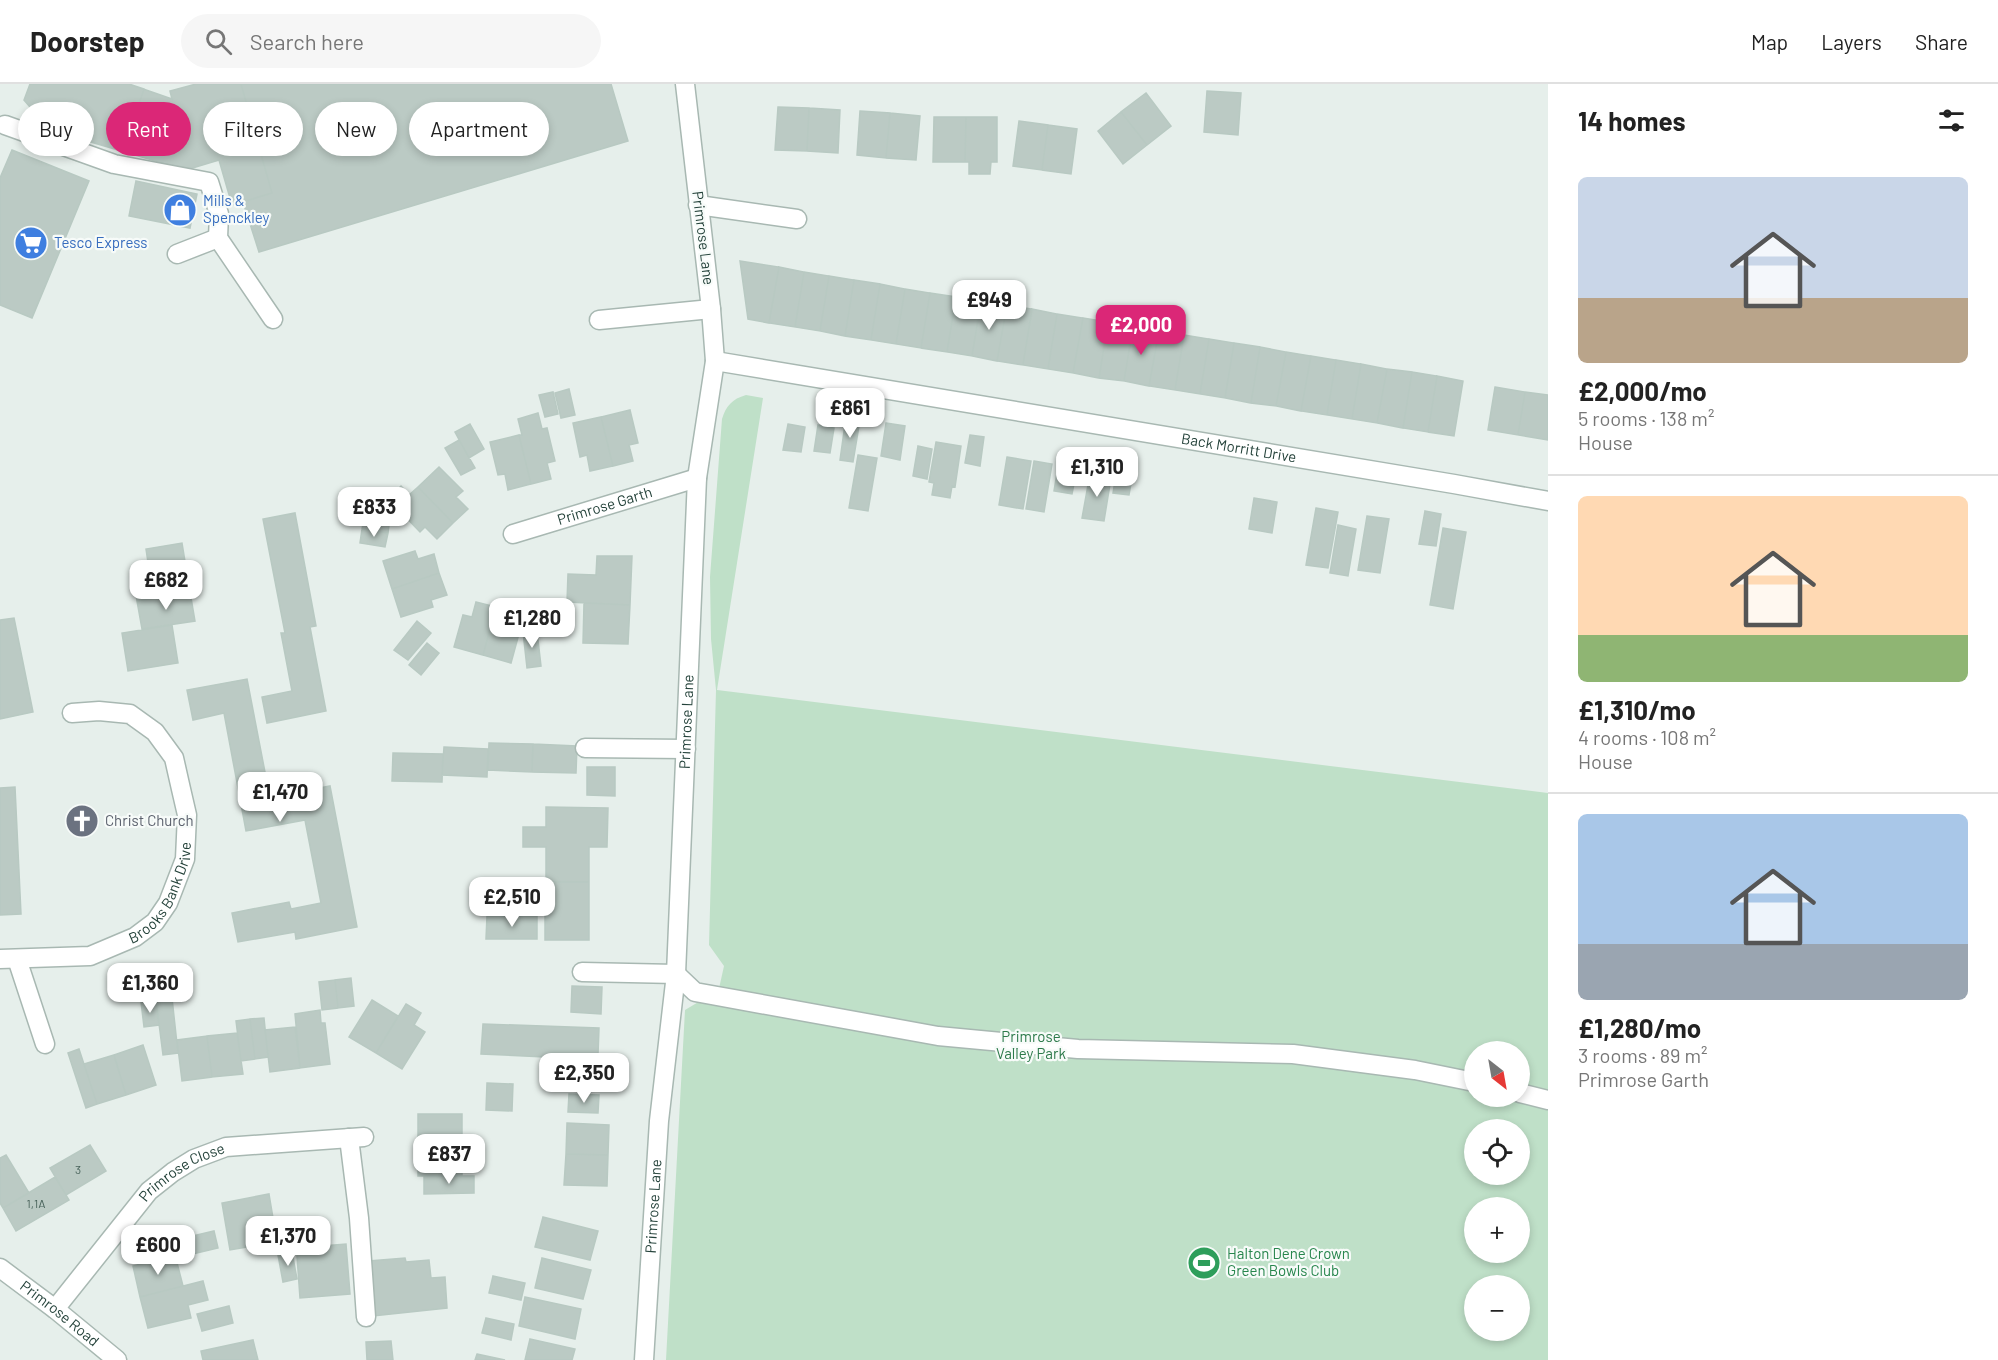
<!DOCTYPE html>
<meta charset="utf-8">
<style>
body{margin:0;font-family:Barlow,sans-serif;background:#f6f6f6;color:#222;height:100vh;display:flex;flex-direction:column;font-size:22px;white-space:nowrap}
*{box-sizing:border-box;margin:0}
p{font-size:20px;color:#767676}
.icon{flex:none;width:33px;height:33px;fill:none;stroke:currentColor;stroke-width:2;stroke-linecap:round;stroke-linejoin:round}
.map{position:relative;flex:1;overflow:hidden}
.drawer{display:flex;flex-direction:column;background:#fff;width:450px}
.drawer>*{flex:none}
.top-card{position:absolute;left:18px;top:18px;width:570px;height:54px;display:flex;gap:12px}
.needle{width:39px;rotate:149deg}
.controls{position:absolute;left:1464px;top:957px;display:grid;gap:12px}
.controls a{display:grid;place-items:center;width:66px;height:66px;border-radius:50%;background:#fff;box-shadow:0 3px 9px #0003;font-size:30px}
.price{position:absolute;translate:-50% -51px;padding:0 14px;border-radius:12px;background:#fff;color:#222;font-size:20px;line-height:39px;filter:drop-shadow(0 2px 3px #0008)}
.price::after{content:'';position:absolute;left:50%;top:36px;width:18px;height:14px;margin-left:-9px;background:inherit;clip-path:polygon(0 0,100% 0,50% 100%)}
.price.selected{background:#db2777;color:#fff}
ul{padding:0;list-style:none}
li{display:grid;align-content:center;gap:12px;height:318px;padding:0 30px}
li+li{border-top:2px solid #e0e0e0}
li span{display:grid;place-items:center;height:186px;border-radius:9px;color:#555}
li>.icon{margin-inline-start:auto}
span .icon{width:108px;height:108px;fill:#fffc;stroke-width:1}
li b{font-size:26px}
h2{display:flex;justify-content:space-between;align-items:center;height:72px;padding:0 30px;font-size:26px}
.pill{padding:0 21px;border-radius:27px;background:#fff;box-shadow:0 3px 9px #0003;font-size:21px;line-height:54px}
.pill.selected{background:#db2777;color:#fff}
header{display:flex;align-items:center;gap:36px;box-sizing:border-box;height:84px;padding:0 30px;background:#fff;border-bottom:2px solid #e0e0e0}
header strong{font-size:28px}
nav{display:flex;gap:33px;margin-inline-start:auto;font-size:21px}
.search{width:420px;height:54px;background:#f6f6f6;display:flex;align-items:center;gap:15px;box-sizing:border-box;padding:0 21px;border-radius:33px;color:#767676;font-size:22px}
main{display:flex;flex:1;min-height:0}
.map>svg:first-child{display:block}
.green{fill:#bfe0c8;fill-rule:evenodd}
.building{fill:#bbcac4;stroke:#b8c9c2;stroke-width:1.5}
.lines{fill:none;stroke-linecap:round;stroke-linejoin:round}
.minor-casing{stroke:#a8b8b2;stroke-width:21}
.minor{stroke:#fff;stroke-width:18}
.labels{text-anchor:middle;stroke-width:4.5;stroke-linejoin:round;paint-order:stroke}
.number-label{font-size:12px;fill:#4a645c}
.shop-label{font-size:15px;fill:#366cbe;stroke:#f7fbf9;text-anchor:start}
.street-label{font-size:15px;fill:#24423a;stroke:#f7fbf9}
.worship-label{font-size:15px;fill:#5b616d;stroke:#f7fbf9;text-anchor:start}
.park-label{font-size:15px;fill:#2d7a4b;stroke:#f7fbf9}
.leisure-label{font-size:15px;fill:#27864d;stroke:#f7fbf9;text-anchor:start}
</style>
<header>
<strong>Doorstep</strong>
<div class="search"><svg class="icon" aria-label="search" viewBox="0 0 24 24"><circle cx="10" cy="10" r="6"/><path d="M15 15l6 6"/></svg>Search here</div>
<nav><a>Map</a><a>Layers</a><a>Share</a></nav>
</header>
<main>
<div class="map">
<svg width="1548" height="1276" viewBox="0 0 1548 1276">
<rect width="100%" height="100%" fill="#e6efeb"/>
<!-- green -->
<path class="green" d="M746,311l17,3 -46,292 831,103v567h-882l19,-350 15,-9 16,1 8,-36 -15,-21 7,-255 -5,-51 -1,-62 12,-158c4,-13 10,-20 24,-24zM1474,968h46v44h-46zM1474,1046h46v44h-46zM1474,1124h46v44h-46zM1474,1202h46v44h-46z"/>
<!-- building -->
<path class="building" d="M30,0h99l43,15 -2,-8 26,-7h45l31,109 -40,12 -13,-45 -33,10 -136,-40 -26,-30z
M30,0h99l15,5 -21,62 -73,-21 -26,-30z
M241,0h370l17,57 -369,111 -16,-50 29,-9z
M1207,7l34,2 -3,42 -34,-3z
M1146,9l25,33 -24,19 -26,-33z
M778,23l31,1 -2,43 -32,-1z
M809,24l31,2 -2,43 -31,-2z
M860,27l30,2 -4,45 -29,-3z
M1121,28l26,33 -24,19 -25,-33z
M890,29l30,3 -4,44 -30,-2z
M934,33h32l-1,45h-32z
M966,33h31v45h-6l-1,12h-21v-12h-4z
M1019,37l29,4 -6,45 -29,-4z
M1048,41l29,4 -6,45 -29,-4z
M12,66l77,31 -57,137 -32,-13v-127z
M136,97l61,13 -7,34 -61,-12z
M740,177l39,6 -10,56 -21,-4z
M779,183l25,5 -9,55 -26,-4z
M804,188l25,4 -9,55 -25,-4z
M829,192l25,4 -9,56 -25,-5z
M854,196l26,4 -9,56 -26,-4z
M880,200l25,5 -9,55 -25,-4z
M905,205l25,4 -9,55 -25,-4z
M930,209l26,4 -9,55 -26,-4z
M956,213l25,4 -9,55 -25,-4z
M981,217l26,4 -10,56 -25,-5z
M1007,221l25,4 -9,56 -26,-4z
M1032,225l25,5 -9,55 -25,-4z
M1057,230l26,4 -10,55 -25,-4z
M1083,234l25,4 -9,56 -26,-5z
M1108,238l25,4 -9,55 -25,-3z
M1133,242l26,5 -10,55 -25,-5z
M1159,247l25,4 -9,55 -26,-4z
M1184,251l25,4 -9,55 -25,-4z
M1209,255l25,4 -9,55 -25,-4z
M1234,259l26,4 -9,56 -26,-5z
M1260,263l26,5 -10,54 -25,-3z
M1286,268l25,4 -10,55 -25,-5z
M1311,272l25,4 -9,55 -26,-4z
M1336,276l25,4 -9,55 -25,-4z
M1361,280l26,5 -10,54 -25,-4z
M1387,285l25,3 -9,56 -26,-5z
M1412,288l25,4 -9,56 -25,-4z
M1437,292l26,5 -9,55 -26,-4z
M1495,303l30,5 -7,43 -30,-5z
M569,305l6,26 -14,3 -6,-25z
M553,308l5,22 -13,3 -6,-22z
M1525,308l23,3v45l-30,-5z
M630,326l8,33 -9,2 4,16 -20,5 -12,-49z
M538,329l4,16 5,-1 8,33 -8,2 4,16 -20,5 -12,-49h3l-4,-16z
M601,333l12,49 -23,5 -3,-16 -7,2 -7,-34z
M846,333l14,3 -7,42 -13,-2z
M886,339l19,3 -5,34 -19,-4z
M470,340l14,25 -15,9 -14,-26z
M788,340l17,3 -4,25 -18,-2z
M818,341l16,3 -4,25 -16,-2z
M519,351l12,49 -23,6 -3,-16 -7,1 -8,-33z
M970,351l14,2 -4,29 -15,-3z
M459,356l16,28 -14,7 -16,-27z
M936,358l25,4 -6,41 -3,-1 -2,12 -18,-3 2,-12 -5,-1z
M918,362l14,3 -5,30 -14,-3z
M858,371l19,3 -9,53 -19,-3z
M1007,373l24,4 -8,48 -24,-4z
M1034,377l18,3 -8,48 -18,-3z
M1059,377l19,3 -6,30 -18,-3z
M1118,379l16,3 -5,29 -16,-2z
M439,383l24,24 -7,6 12,12 -15,14 -35,-36z
M1090,390l21,4 -7,43 -22,-3z
M401,402l8,9 9,-8 35,36 -16,16 -12,-12 -5,5 -23,-24 1,-2 -8,-9z
M1254,414l23,4 -5,31 -23,-4z
M1316,424l22,4 -10,56 -22,-3z
M1425,427l16,3 -5,32 -17,-2z
M295,429l21,113 -6,1 16,84 -59,12 -5,-26 30,-6 -11,-58h4l-22,-114z
M365,430l25,4 -2,15 -26,-4z
M1367,432l22,3 -9,54 -22,-3z
M1338,441l18,4 -8,47 -18,-3z
M1443,444l23,4 -13,77 -23,-4z
M362,445l26,4 -3,14 -25,-4z
M182,459l8,49 -53,9 -5,-29 17,-3 -3,-20z
M415,467l3,8 16,-5 5,19 -47,16 -9,-28z
M597,472h35l-2,49 -63,-3 1,-28 28,1z
M439,489l8,22 -16,5 2,7 -32,10 -9,-28z
M190,508l5,29 -53,8 -5,-28z
M476,518l20,5 -13,48 -29,-8 9,-32 9,2z
M584,519l46,2 -2,39 -45,-1z
M496,523l22,6 -4,16 6,1 -9,33 -28,-8z
M14,534l19,94 -33,7v-99z
M417,537l14,12 -23,27 -14,-10z
M172,541l6,38 -50,8 -6,-38z
M537,547l4,35 -14,2 -4,-36z
M427,559l12,10 -18,22 -12,-10z
M247,595l23,119 60,-12 27,141 -61,12 -1,-7 -57,10 -6,-29 57,-11 2,7 30,-6 -16,-83 -59,11 -22,-118 -31,7 -6,-30z
M489,659l44,1 -1,28 -44,-2z
M533,660l44,2 -1,27 -44,-1z
M444,663l44,2 -1,28 -45,-2z
M393,669l50,1 -1,28 -50,-1z
M587,683h28v29l-28,-1z
M15,703l6,127 -21,1v-127z
M546,723l62,1 -1,39h-18v35h-43v-35h-23v-20h23z
M527,797l62,1v58h-44v-28h-19z
M487,832h50v23h-51z
M351,894l3,28 -16,2 -3,-28z
M335,896l3,28 -16,2 -3,-28z
M572,902l30,1 -1,27 -30,-2z
M172,914l6,55 -15,2 -7,-55z
M156,916l3,25 -15,2 -3,-25z
M372,916l26,16 -22,37 -27,-16z
M406,920l15,9 -7,12 11,7 -23,37 -26,-16z
M320,926l1,13h4l5,41 -30,4 -5,-54z
M264,934l4,39 -13,2 -5,-40z
M250,935l5,40 -14,2 -5,-40z
M483,940l116,4 -2,52 -32,-1 1,-21 -85,-4z
M295,943l5,41 -30,4 -5,-42z
M237,949l6,41 -31,3 -5,-41z
M207,952l5,41 -30,4 -5,-41z
M143,961l13,40 -30,10 -12,-40z
M79,965l18,55 -11,4 -18,-55z
M114,971l12,40 -29,9 -13,-40z
M487,999l26,1 -1,27 -26,-1z
M569,1010l30,1 -1,18 -30,-1z
M418,1030h44v31h-44z
M567,1039l42,2 -1,30 -42,-1z
M90,1061l16,26 -40,24 -16,-27z
M418,1061h44v31h-44z
M566,1070l42,1 -1,31 -43,-1z
M6,1071l23,38 -26,15 -3,-5v-45z
M424,1092h50v17l-50,1z
M55,1093l14,23 -53,31 -13,-23z
M269,1110l8,48 -47,8 -8,-47z
M543,1133l55,14 -8,29 -55,-13z
M214,1147l4,17 -30,7 -4,-17z
M346,1160l4,50 -50,4 -3,-42 14,-1 -1,-8z
M292,1168l5,27 -14,3 -5,-27z
M175,1171l8,31 -43,11 -7,-31z
M405,1174l1,4 23,-2 2,18 14,-1 2,31 -74,8 -4,-55z
M542,1174l49,12 -8,29 -48,-11z
M493,1192l32,7 -4,17 -32,-7z
M203,1197l5,19 -20,5 3,13 -43,10 -8,-31z
M525,1213l56,12 -6,30 -56,-13z
M229,1222l4,17 -31,8 -5,-17z
M486,1234l28,6 -3,16 -29,-7z
M530,1255l45,10 -3,11h-47z
M253,1256l5,20h-55l-2,-9z
M391,1257l2,19h-26l-1,-18z
M477,1270l28,6h-30z"/>
<g class="lines">
<defs>
<g id="minor">
<path d="M5,41l109,39 95,18 10,32 -1,24 55,81"/>
<path d="M698,121l99,14"/>
<path d="M177,170l41,-16"/>
<path d="M599,236l112,-11"/>
<path id="s1" d="M715,277l739,123 94,17"/>
<path id="s2" d="M513,450l184,-56"/>
<path d="M585,664l101,1"/>
<path id="s3" d="M0,875l90,-3 45,-19 20,-15 13,-19 17,-44 2,-44 -6,-26 -7,-31 -19,-26 -25,-18 -31,-3 -27,2"/>
<path d="M17,875l28,85"/>
<path d="M582,888l94,2 19,18 243,44 140,13 215,5 122,16 59,12"/>
<path d="M1520,1009l28,7"/>
<path d="M349,1054l10,80 7,99"/>
<path id="s4" d="M0,1184l55,41 62,51"/>
<path id="s5" d="M55,1225l94,-118 24,-19 21,-13 32,-12 138,-10"/>
<path id="s6" d="M644,1276l15,-239 17,-147 21,-496 18,-117 -4,-52 -26,-225"/>
</g>
</defs>
<!-- minor casing -->
<use href="#minor" class="minor-casing"/>
<!-- minor -->
<use href="#minor" class="minor"/>
</g>
<!-- icons -->
<defs>
<symbol id="shop-disc" viewBox="-11 -11 22 22"><circle r="9.5" fill="#3f7fe0" stroke="#f7fbf9"/><path d="M-5-2.5h2.3a2.7 3.5 0 0 1 5.4 0H5L5.5 6h-11ZM-1.5-2.5h3a1.5 2.3 0 0 0-3 0Z" fill="#fff"/></symbol>
<symbol id="supermarket-disc" viewBox="-11 -11 22 22"><circle r="9.5" fill="#3f7fe0" stroke="#f7fbf9"/><path d="M-6-5.5h2.5l.6 2H6L4.5 2H-2.5L-4.4-4H-6ZM-1.5 3.2a1.3 1.3 0 1 0 .1 0ZM3 3.2a1.3 1.3 0 1 0 .1 0Z" fill="#fff"/></symbol>
<symbol id="church-disc" viewBox="-11 -11 22 22"><circle r="9.5" fill="#6b7280" stroke="#f7fbf9"/><path d="M-1.2-6h2.4v3.5h3.3v2.4h-3.3V6h-2.4V-.1h-3.3v-2.4h3.3Z" fill="#fff"/></symbol>
<symbol id="stadium-disc" viewBox="-11 -11 22 22"><circle r="9.5" fill="#2e9e5b" stroke="#f7fbf9"/><path d="M0-5a6.5 5 0 1 0 0 10a6.5 5 0 1 0 0-10ZM-3.5-1.8h7v3.6h-7Z" fill="#fff"/></symbol>
</defs>
<g fill-rule="evenodd">
<use href="#shop-disc" x="161" y="107" width="38" height="38"/>
<use href="#supermarket-disc" x="12" y="140" width="38" height="38"/>
<use href="#church-disc" x="63" y="718" width="38" height="38"/>
<use href="#stadium-disc" x="1185" y="1160" width="38" height="38"/>
</g>
<g class="labels">
<!-- number labels -->
<g class="number-label">
<text x="78" y="1090">3</text>
<text x="36" y="1124">1,1A</text>
</g>
<!-- shop labels -->
<g class="shop-label">
<text x="203" y="122">Mills &amp;<tspan x="203" dy="17">Spenckley</tspan></text>
<text x="54" y="164">Tesco Express</text>
</g>
<!-- street labels -->
<g class="street-label">
<text transform="translate(703 154) rotate(83)" y="5">Primrose Lane</text>
<text dy="5" stroke="none"><textPath href="#s1" startOffset="531">Back Morritt Drive</textPath></text>
<text dy="5" stroke="none"><textPath href="#s2" startOffset="96">Primrose Garth</textPath></text>
<text dy="5" stroke="none"><textPath href="#s6" startOffset="640">Primrose Lane</textPath></text>
<text dy="5" stroke="none"><textPath href="#s3" startOffset="192">Brooks Bank Drive</textPath></text>
<text dy="5" stroke="none"><textPath href="#s5" startOffset="189">Primrose Close</textPath></text>
<text dy="5" stroke="none"><textPath href="#s6" startOffset="154">Primrose Lane</textPath></text>
<text dy="5" stroke="none"><textPath href="#s4" startOffset="75">Primrose Road</textPath></text>
</g>
<!-- worship labels -->
<g class="worship-label">
<text x="105" y="742">Christ Church</text>
</g>
<!-- park labels -->
<g class="park-label">
<text x="1031" y="958">Primrose<tspan x="1031" dy="17">Valley Park</tspan></text>
</g>
<!-- leisure labels -->
<g class="leisure-label">
<text x="1227" y="1175">Halton Dene Crown<tspan x="1227" dy="17">Green Bowls Club</tspan></text>
</g>
</g>
</svg>
<div class="controls">
<a><svg class="needle" viewBox="-14 -14 28 28"><path d="M0-13l5 13h-10z" fill="#e53935"/><path d="M0 13l5-13h-10z" fill="#767676"/></svg></a>
<a><svg class="icon" aria-label="locate" viewBox="0 0 24 24"><circle cx="12" cy="12" r="6"/><path d="M12 2v4M12 18v4M2 12h4M18 12h4"/></svg></a>
<a>+</a>
<a>−</a>
</div>
<b class="price" style="left:989px;top:247px">£949</b>
<b class="price selected" style="left:1141px;top:272px">£2,000</b>
<b class="price" style="left:850px;top:355px">£861</b>
<b class="price" style="left:1097px;top:414px">£1,310</b>
<b class="price" style="left:374px;top:454px">£833</b>
<b class="price" style="left:166px;top:527px">£682</b>
<b class="price" style="left:532px;top:565px">£1,280</b>
<b class="price" style="left:280px;top:739px">£1,470</b>
<b class="price" style="left:512px;top:844px">£2,510</b>
<b class="price" style="left:150px;top:930px">£1,360</b>
<b class="price" style="left:584px;top:1020px">£2,350</b>
<b class="price" style="left:449px;top:1101px">£837</b>
<b class="price" style="left:288px;top:1183px">£1,370</b>
<b class="price" style="left:158px;top:1192px">£600</b>
<div class="top-card">
<a class="pill">Buy</a>
<a class="pill selected">Rent</a>
<a class="pill">Filters</a>
<a class="pill">New</a>
<a class="pill">Apartment</a>
</div>
</div>
<section class="drawer">
<h2>14 homes<svg class="icon" aria-label="filters" viewBox="0 0 24 24"><path d="M4 7h16M4 17h16"/><circle cx="9" cy="7" r="2"/><circle cx="15" cy="17" r="2"/></svg></h2>
<ul>
<li><span style="background:linear-gradient(#c9d6e8 65%,#b9a48a 0)"><svg class="icon" aria-label="home" viewBox="0 0 24 24"><path d="M3 11l9-7 9 7M6 9v11h12V9"/></svg></span><div><b>£2,000/mo</b><p>5 rooms · 138 m²</p><p>House</p></div></li>
<li><span style="background:linear-gradient(#ffd9b3 75%,#8fb573 0)"><svg class="icon" aria-label="home" viewBox="0 0 24 24"><path d="M3 11l9-7 9 7M6 9v11h12V9"/></svg></span><div><b>£1,310/mo</b><p>4 rooms · 108 m²</p><p>House</p></div></li>
<li><span style="background:linear-gradient(#a9c7e8 70%,#9aa5b1 0)"><svg class="icon" aria-label="home" viewBox="0 0 24 24"><path d="M3 11l9-7 9 7M6 9v11h12V9"/></svg></span><div><b>£1,280/mo</b><p>3 rooms · 89 m²</p><p>Primrose Garth</p></div></li>
</ul>
</section>
</main>
